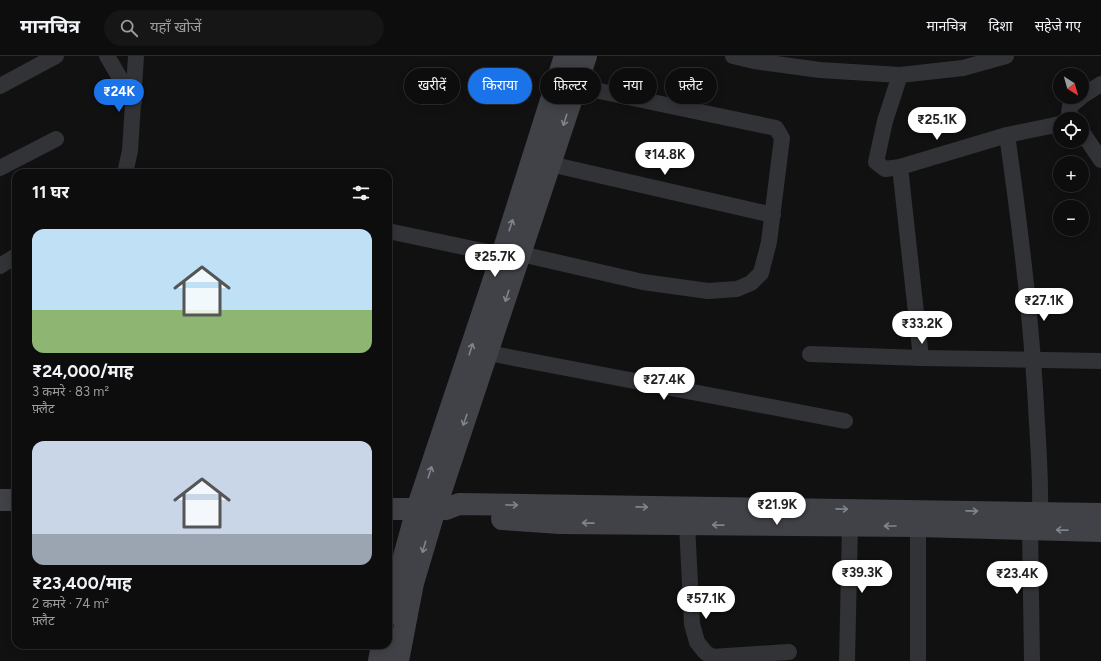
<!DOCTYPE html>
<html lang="hi">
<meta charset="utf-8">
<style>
body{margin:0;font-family:Figtree,"Noto Sans Devanagari",sans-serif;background:#161617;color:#f1f3f6;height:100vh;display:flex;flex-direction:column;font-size:15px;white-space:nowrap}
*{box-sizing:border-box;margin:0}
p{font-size:13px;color:#9a9c9e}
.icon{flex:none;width:22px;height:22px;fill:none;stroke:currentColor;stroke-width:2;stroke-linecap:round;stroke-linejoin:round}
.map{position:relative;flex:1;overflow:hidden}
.details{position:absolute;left:12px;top:113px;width:380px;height:480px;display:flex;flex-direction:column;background:#0d0d0e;border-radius:12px;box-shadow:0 2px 10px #0003,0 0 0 1px #2d2d2e}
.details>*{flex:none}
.banner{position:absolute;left:404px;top:12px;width:380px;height:36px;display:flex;gap:8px}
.needle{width:26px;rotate:143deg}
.tools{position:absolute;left:1053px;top:12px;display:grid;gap:8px}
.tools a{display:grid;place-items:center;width:36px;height:36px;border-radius:50%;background:#0d0d0e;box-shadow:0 2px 10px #0003,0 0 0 1px #2d2d2e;font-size:20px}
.price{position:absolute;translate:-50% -34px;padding:0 9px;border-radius:14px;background:#fff;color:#222;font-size:13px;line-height:26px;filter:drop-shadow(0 1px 2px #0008)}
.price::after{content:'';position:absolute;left:50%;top:24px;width:12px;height:9px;margin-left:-6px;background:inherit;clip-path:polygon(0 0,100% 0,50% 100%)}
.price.on{background:#1a73e8;color:#fff}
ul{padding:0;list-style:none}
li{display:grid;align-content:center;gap:8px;height:212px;padding:0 20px}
li span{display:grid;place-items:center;height:124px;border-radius:12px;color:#555}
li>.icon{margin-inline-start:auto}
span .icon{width:72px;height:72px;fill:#fffc;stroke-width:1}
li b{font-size:17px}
h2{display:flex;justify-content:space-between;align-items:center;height:48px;padding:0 20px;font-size:17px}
.tag{padding:0 14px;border-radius:18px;background:#0d0d0e;box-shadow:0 2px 10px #0003,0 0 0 1px #2d2d2e;font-size:14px;line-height:36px}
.tag.on{background:#1a73e8;color:#fff}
header{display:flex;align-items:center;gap:24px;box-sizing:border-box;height:56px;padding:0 20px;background:#0d0d0e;border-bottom:1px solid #2d2d2e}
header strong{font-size:19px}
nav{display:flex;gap:22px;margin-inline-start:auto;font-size:14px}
.search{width:280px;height:36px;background:#161617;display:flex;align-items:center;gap:10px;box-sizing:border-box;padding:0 14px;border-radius:22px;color:#9a9c9e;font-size:15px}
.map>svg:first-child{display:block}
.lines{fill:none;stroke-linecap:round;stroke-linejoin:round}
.street{stroke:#323337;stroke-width:16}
.secondary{stroke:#404247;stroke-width:22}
.oneway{stroke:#80848d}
</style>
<header>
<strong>मानचित्र</strong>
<div class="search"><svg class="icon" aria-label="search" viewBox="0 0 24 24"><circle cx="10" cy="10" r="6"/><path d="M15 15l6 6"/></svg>यहाँ खोजें</div>
<nav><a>मानचित्र</a><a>दिशा</a><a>सहेजे गए</a></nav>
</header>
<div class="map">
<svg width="1101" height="605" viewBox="0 0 1101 605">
<rect width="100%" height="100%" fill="#111112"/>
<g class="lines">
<!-- street -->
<path class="street" d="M107,0l27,46
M733,0l21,5 66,9 80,5 63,-7 43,-12
M900,19l-15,46 -9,41 9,7 15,-2 107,-32 53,-11
M0,30l56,-30
M1082,40l19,-12
M1073,63l-4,-6 1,-7 11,-9
M1082,76l19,28
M1007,79c13,90 24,180 29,271 2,36 5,71 4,107
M550,108l223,51
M900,111l21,191
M0,112l56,-29
M125,117l5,-22 6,-95
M388,175l114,24
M521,198l122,28 65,9 29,-2 14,-6 10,-10 8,-31 13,-104 -6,-10 -210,-44
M0,210l16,-10
M488,297l357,68
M810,298l111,4 180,3
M687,468l5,100 5,18 8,10 7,5 77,-5
M1030,473l2,132
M847,605l3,-135
M918,605v-135"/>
<!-- secondary -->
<path class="secondary" d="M0,444h16
M388,453h58l13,-5 642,10
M502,463l58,4 358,3 183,5
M388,559l29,-106 85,-254 63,-199
M379,605l3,-16
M398,605l15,-78 22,-74 151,-453"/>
</g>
<!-- one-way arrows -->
<defs><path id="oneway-shaft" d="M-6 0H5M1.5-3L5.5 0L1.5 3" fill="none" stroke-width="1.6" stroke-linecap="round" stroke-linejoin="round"/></defs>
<g class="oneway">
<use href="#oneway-shaft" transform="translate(565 64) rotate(108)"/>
<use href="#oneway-shaft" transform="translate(511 169) rotate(-72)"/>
<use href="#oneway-shaft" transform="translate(507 240) rotate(108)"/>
<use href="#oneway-shaft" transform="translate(471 293) rotate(-72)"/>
<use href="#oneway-shaft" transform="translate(465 364) rotate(109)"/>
<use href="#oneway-shaft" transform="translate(430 416) rotate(-72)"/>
<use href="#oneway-shaft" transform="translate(512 449) rotate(1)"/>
<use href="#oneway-shaft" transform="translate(642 451) rotate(1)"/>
<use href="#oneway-shaft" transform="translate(842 453) rotate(1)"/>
<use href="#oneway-shaft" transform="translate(972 455) rotate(1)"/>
<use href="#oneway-shaft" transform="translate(588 467) rotate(-179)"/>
<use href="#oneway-shaft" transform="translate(718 469) rotate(-179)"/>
<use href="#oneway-shaft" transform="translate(890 470) rotate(180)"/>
<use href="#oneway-shaft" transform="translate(1062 474) rotate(-179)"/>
<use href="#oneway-shaft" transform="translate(424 491) rotate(106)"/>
</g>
</svg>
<div class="tools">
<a><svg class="needle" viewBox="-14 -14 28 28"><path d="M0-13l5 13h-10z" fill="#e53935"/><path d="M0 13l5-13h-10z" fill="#9a9c9e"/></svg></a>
<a><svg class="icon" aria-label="locate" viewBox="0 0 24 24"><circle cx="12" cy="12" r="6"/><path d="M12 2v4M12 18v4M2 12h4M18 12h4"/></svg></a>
<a>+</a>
<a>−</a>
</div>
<b class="price on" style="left:119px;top:57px">₹24K</b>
<b class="price" style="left:937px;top:85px">₹25.1K</b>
<b class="price" style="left:665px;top:120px">₹14.8K</b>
<b class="price" style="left:495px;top:222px">₹25.7K</b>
<b class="price" style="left:1044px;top:266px">₹27.1K</b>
<b class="price" style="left:922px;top:289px">₹33.2K</b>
<b class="price" style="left:664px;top:345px">₹27.4K</b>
<b class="price" style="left:777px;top:470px">₹21.9K</b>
<b class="price" style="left:862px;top:538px">₹39.3K</b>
<b class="price" style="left:1017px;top:539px">₹23.4K</b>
<b class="price" style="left:706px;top:564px">₹57.1K</b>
<div class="banner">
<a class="tag">खरीदें</a>
<a class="tag on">किराया</a>
<a class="tag">फ़िल्टर</a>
<a class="tag">नया</a>
<a class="tag">फ़्लैट</a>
</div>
<section class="details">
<h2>11 घर<svg class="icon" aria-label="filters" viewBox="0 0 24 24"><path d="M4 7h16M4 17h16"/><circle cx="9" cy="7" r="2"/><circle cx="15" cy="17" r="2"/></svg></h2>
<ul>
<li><span style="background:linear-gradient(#bfe0f5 65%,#8fb573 0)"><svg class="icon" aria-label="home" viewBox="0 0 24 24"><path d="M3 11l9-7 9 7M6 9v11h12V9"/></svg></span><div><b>₹24,000/माह</b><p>3 कमरे · 83 m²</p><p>फ़्लैट</p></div></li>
<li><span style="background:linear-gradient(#c9d6e8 75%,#9aa5b1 0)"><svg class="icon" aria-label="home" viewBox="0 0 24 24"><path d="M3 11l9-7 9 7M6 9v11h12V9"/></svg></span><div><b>₹23,400/माह</b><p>2 कमरे · 74 m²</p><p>फ़्लैट</p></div></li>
</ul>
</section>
</div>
